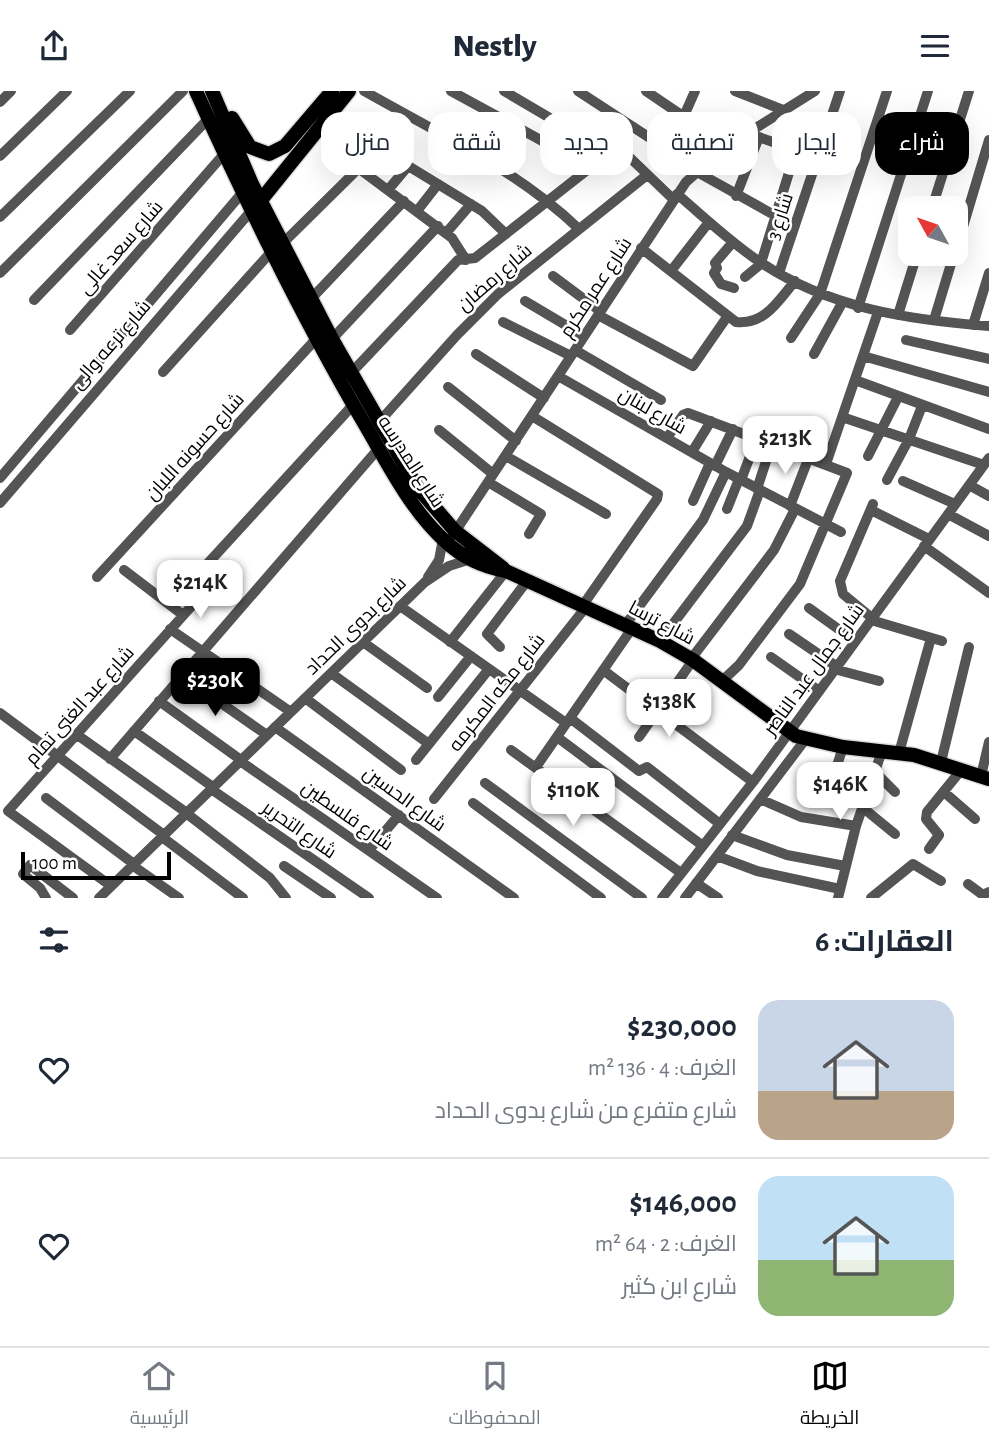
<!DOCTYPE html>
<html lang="ar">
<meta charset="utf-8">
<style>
body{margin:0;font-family:"Alegreya Sans",Cairo,sans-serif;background:#f2f2f3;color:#1f2937;direction:rtl;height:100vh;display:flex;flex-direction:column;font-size:26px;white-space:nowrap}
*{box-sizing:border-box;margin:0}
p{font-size:23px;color:#747a83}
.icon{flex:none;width:38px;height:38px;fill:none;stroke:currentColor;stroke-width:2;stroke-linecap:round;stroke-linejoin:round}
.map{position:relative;height:807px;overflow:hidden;direction:ltr}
.drawer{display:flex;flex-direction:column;background:#fff;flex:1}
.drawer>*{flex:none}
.hud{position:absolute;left:21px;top:21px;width:948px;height:63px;direction:rtl;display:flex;gap:14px}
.needle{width:46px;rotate:310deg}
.fabs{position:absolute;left:898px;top:105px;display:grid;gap:14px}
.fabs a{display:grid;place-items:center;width:70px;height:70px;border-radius:14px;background:#fff;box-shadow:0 7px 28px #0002;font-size:35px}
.scale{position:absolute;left:21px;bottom:18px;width:150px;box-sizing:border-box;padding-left:7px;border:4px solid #000;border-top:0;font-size:19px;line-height:24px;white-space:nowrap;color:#000;-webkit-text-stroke:5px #fff;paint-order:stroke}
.price{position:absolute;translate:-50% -60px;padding:0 16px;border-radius:14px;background:#fff;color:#222;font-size:23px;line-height:46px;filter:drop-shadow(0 2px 4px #0008)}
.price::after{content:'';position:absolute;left:50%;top:42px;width:21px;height:16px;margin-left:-10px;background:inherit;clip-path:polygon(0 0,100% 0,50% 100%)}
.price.selected{background:#000;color:#fff}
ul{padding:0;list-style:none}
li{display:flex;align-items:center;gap:21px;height:175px;padding:0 35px}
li+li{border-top:2px solid #e0e1e3}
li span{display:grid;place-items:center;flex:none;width:196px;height:140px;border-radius:21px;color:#555}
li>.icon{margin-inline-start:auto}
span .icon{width:84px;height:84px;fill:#fffc;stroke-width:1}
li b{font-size:30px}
h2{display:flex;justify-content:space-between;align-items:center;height:84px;padding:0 35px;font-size:30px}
.pill{padding:0 24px;border-radius:21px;background:#fff;box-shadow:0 7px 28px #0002;font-size:24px;line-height:63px}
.pill.selected{background:#000;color:#fff}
header{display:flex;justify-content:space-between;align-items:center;height:91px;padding:0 35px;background:#fff;font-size:32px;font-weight:800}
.menu{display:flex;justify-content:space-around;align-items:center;height:98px;border-top:2px solid #e0e1e3;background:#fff;font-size:19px;color:#747a83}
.menu a{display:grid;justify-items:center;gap:4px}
.menu .selected{color:#000}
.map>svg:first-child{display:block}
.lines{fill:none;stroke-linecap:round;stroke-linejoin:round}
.major-casing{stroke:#dbdbdb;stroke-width:17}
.minor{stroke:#545454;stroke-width:10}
.major{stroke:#000;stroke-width:14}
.labels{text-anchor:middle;stroke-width:5;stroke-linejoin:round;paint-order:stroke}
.street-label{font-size:19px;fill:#000;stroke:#fff}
</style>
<header><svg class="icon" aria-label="menu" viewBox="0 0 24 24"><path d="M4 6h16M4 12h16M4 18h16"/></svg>Nestly<svg class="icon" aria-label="share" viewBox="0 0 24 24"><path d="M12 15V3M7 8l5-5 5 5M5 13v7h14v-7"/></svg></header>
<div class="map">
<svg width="989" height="807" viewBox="0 0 989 807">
<rect width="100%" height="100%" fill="#fff"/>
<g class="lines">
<defs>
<path id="major" d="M196,0c51,113 105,225 168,332 24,41 46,86 81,118 17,16 39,26 61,30l154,70 33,19 103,76 47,11 71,8 75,24
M212,0l40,93 80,155 85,148 38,44 48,37
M232,27l18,29 19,7 16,-8 47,-55
M261,109l88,-109"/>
</defs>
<!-- major casing -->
<use href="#major" class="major-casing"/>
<!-- minor -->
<path class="minor" d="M364,0c74,42 153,79 215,138
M451,0l117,64
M504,0l80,47
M578,0l121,79
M646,0l81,55
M735,0l48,19
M0,11l11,-11
M684,25l11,-25
M328,26l154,94 24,23
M747,42l49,17 -35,113
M0,65l67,-65
M342,65l110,82 14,22
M697,81l79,44
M388,99l20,-24
M677,103c27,23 53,48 83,68 68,46 149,58 229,64
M736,105l23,-59
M932,117l37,-117
M417,120l21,-27
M0,126l130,-126
M446,142l25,-29
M284,151l75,-74
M733,151l-18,21 2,5 -3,5 7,11 13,4
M641,157l95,74c29,3 42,-21 59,-41
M956,159l33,-110
M671,180l38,-49
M0,182l183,-182
M779,182l61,-182
M553,185l47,35
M745,186l17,-14
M34,209l175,-182
M525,210l59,35
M308,211l96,-101
M858,217l70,-217
M598,224l95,51 34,-49
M898,224l19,-61
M934,229l20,-66
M503,231l68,34
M973,234l16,-52
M70,239l154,-176
M791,247l29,-44 67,-203
M332,248l106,-113
M906,249l83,19
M575,259l86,50
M476,263l68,44
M814,263l28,-51
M863,265l126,36
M163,281l109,-121
M352,281l106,-112 17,-2 139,-109 9,2 50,48
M558,285l168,96 115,60
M855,289l134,49
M448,296l68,54
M532,325l126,78 -1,5 -74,106
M842,326l142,48
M379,331l78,-87 41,-41 149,-119
M439,339l54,44
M667,347l16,-23 5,-2 159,60 -47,111 -61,81 -17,16
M692,361l19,-31
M506,365l100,58
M868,365l30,-59
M826,373l52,-152
M715,375l18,-37
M0,387l242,-285
M741,389l16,-42
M887,389l22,-41 13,-33
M903,390l52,23
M488,391l53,32 -12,20
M969,394l20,11
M757,398l15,-46
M693,410l17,-38
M0,412l251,-292
M790,415l19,-49
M727,418l12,-30
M871,419l58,29
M948,423l41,22
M453,444l233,-353 41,-36 88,-55
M924,455l65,47
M124,479l59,45
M97,486l219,-238
M428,486l11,-17 4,-21
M400,515l166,117
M809,517l46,33
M872,527l-29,-24 -3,-13 33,-77
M871,529l71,21
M626,533l77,-104 23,-48
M170,538l121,83
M789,543l47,32
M660,550l87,-115 13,-36
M363,551l64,46
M450,551l56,-71
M500,556l-13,-13 40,-53
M771,566l47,33
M691,568l83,-109 21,-41
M834,578l45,12
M603,579l150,112
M331,582l98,71
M182,585l85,59
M438,606l33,-41
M305,607l96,72
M159,610l82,59
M0,622l164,122
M570,627l69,53 8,-4 73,57
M275,636l239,171
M134,640l79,56
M76,643l111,79
M557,646l146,109
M639,646l54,-77
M511,659l170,123
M899,662l32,-115
M110,668l269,-311
M416,669l73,-91
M240,670l197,137
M941,671l28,-115
M536,676l97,-140
M875,681l20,20
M981,685l8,-34
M833,687l10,-31
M485,692l157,115
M211,698l158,109
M944,701l31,27
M46,707l88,66
M434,708l152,-192
M760,708l41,18 55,9
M473,712l128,95
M862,716l33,27
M186,722l84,65 16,20
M732,744l55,20 58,11
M162,746l81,61
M929,758l10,-14 -13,-16 1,-7 35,-43
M369,759l30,-35
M717,765l40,15 83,18
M132,774l47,33
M284,775l47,32
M696,792l22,15
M968,793l15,11 6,-3
M111,795l-103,-75 198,-221 -8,-11 1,-6 154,-168
M46,807l-6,-10 -17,-14 7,-9 43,33
M99,807l326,-316 24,-16 22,-7
M662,807l91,-116 236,-324
M685,807l120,-158
M838,807l18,-72 26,-75
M871,807l42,-34 28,17"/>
<!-- major -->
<use href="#major" class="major"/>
</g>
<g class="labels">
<!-- street labels -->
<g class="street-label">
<text transform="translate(779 125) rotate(-72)" y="7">شارع 3</text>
<text transform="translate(120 156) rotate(-49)" y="7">شارع سعد غالى</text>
<text transform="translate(494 186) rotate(-41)" y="7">شارع رمضان</text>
<text transform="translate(595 196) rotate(-57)" y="7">شارع عمر مكرم</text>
<text transform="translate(110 253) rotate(-49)" y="7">شارع ترعه والى</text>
<text transform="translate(653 319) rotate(30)" y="7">شارع لبنان</text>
<text transform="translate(194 355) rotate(-48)" y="7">شارع حسونه اللبان</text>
<text transform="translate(412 370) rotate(57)" y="7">شارع المدرسه</text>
<text transform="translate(662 531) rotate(28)" y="7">شارع ترسا</text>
<text transform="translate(355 534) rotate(-44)" y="7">شارع بدوى الحداد</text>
<text transform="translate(813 578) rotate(-54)" y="7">شارع جمال عبد الناصر</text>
<text transform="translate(496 601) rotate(-52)" y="7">شارع مكه المكرمه</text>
<text transform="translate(79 614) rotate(-48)" y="7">شارع عبد الغنى تمام</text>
<text transform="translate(405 707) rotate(36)" y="7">شارع الحسين</text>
<text transform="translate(348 724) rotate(35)" y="7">شارع فلسطين</text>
<text transform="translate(300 738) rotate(35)" y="7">شارع التحرير</text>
</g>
</g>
</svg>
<div class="fabs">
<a><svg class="needle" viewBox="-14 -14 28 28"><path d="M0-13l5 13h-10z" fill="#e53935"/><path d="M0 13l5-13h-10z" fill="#747a83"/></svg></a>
</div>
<div class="scale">100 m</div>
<b class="price" style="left:785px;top:385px">$213K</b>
<b class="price" style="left:200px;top:529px">$214K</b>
<b class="price selected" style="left:215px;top:627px">$230K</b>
<b class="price" style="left:669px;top:648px">$138K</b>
<b class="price" style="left:840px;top:731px">$146K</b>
<b class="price" style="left:573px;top:737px">$110K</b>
<div class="hud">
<a class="pill selected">شراء</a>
<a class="pill">إيجار</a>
<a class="pill">تصفية</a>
<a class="pill">جديد</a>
<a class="pill">شقة</a>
<a class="pill">منزل</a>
</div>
</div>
<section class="drawer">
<h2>العقارات: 6<svg class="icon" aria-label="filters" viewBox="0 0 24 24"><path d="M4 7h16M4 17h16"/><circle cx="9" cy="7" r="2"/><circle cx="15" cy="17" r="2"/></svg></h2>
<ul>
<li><span style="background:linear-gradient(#c9d6e8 65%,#b9a48a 0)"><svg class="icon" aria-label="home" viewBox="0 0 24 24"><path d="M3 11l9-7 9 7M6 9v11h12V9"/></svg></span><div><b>$230,000</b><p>الغرف: 4 · 136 m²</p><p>شارع متفرع من شارع بدوى الحداد</p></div><svg class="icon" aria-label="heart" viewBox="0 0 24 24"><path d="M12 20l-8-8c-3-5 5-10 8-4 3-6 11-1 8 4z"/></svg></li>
<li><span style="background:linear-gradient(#bfe0f5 60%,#8fb573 0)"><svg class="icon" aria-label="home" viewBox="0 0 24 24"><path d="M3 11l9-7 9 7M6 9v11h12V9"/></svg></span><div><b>$146,000</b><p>الغرف: 2 · 64 m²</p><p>شارع ابن كثير</p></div><svg class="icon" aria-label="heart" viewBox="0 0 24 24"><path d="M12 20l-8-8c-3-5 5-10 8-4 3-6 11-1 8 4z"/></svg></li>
</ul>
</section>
<nav class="menu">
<a class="selected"><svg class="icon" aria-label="map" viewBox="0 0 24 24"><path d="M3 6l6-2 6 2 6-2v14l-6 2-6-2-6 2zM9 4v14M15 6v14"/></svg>الخريطة</a>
<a><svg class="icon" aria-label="saved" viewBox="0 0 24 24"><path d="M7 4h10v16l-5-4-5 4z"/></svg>المحفوظات</a>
<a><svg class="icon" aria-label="home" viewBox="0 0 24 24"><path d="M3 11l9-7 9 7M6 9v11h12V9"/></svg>الرئيسية</a>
</nav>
